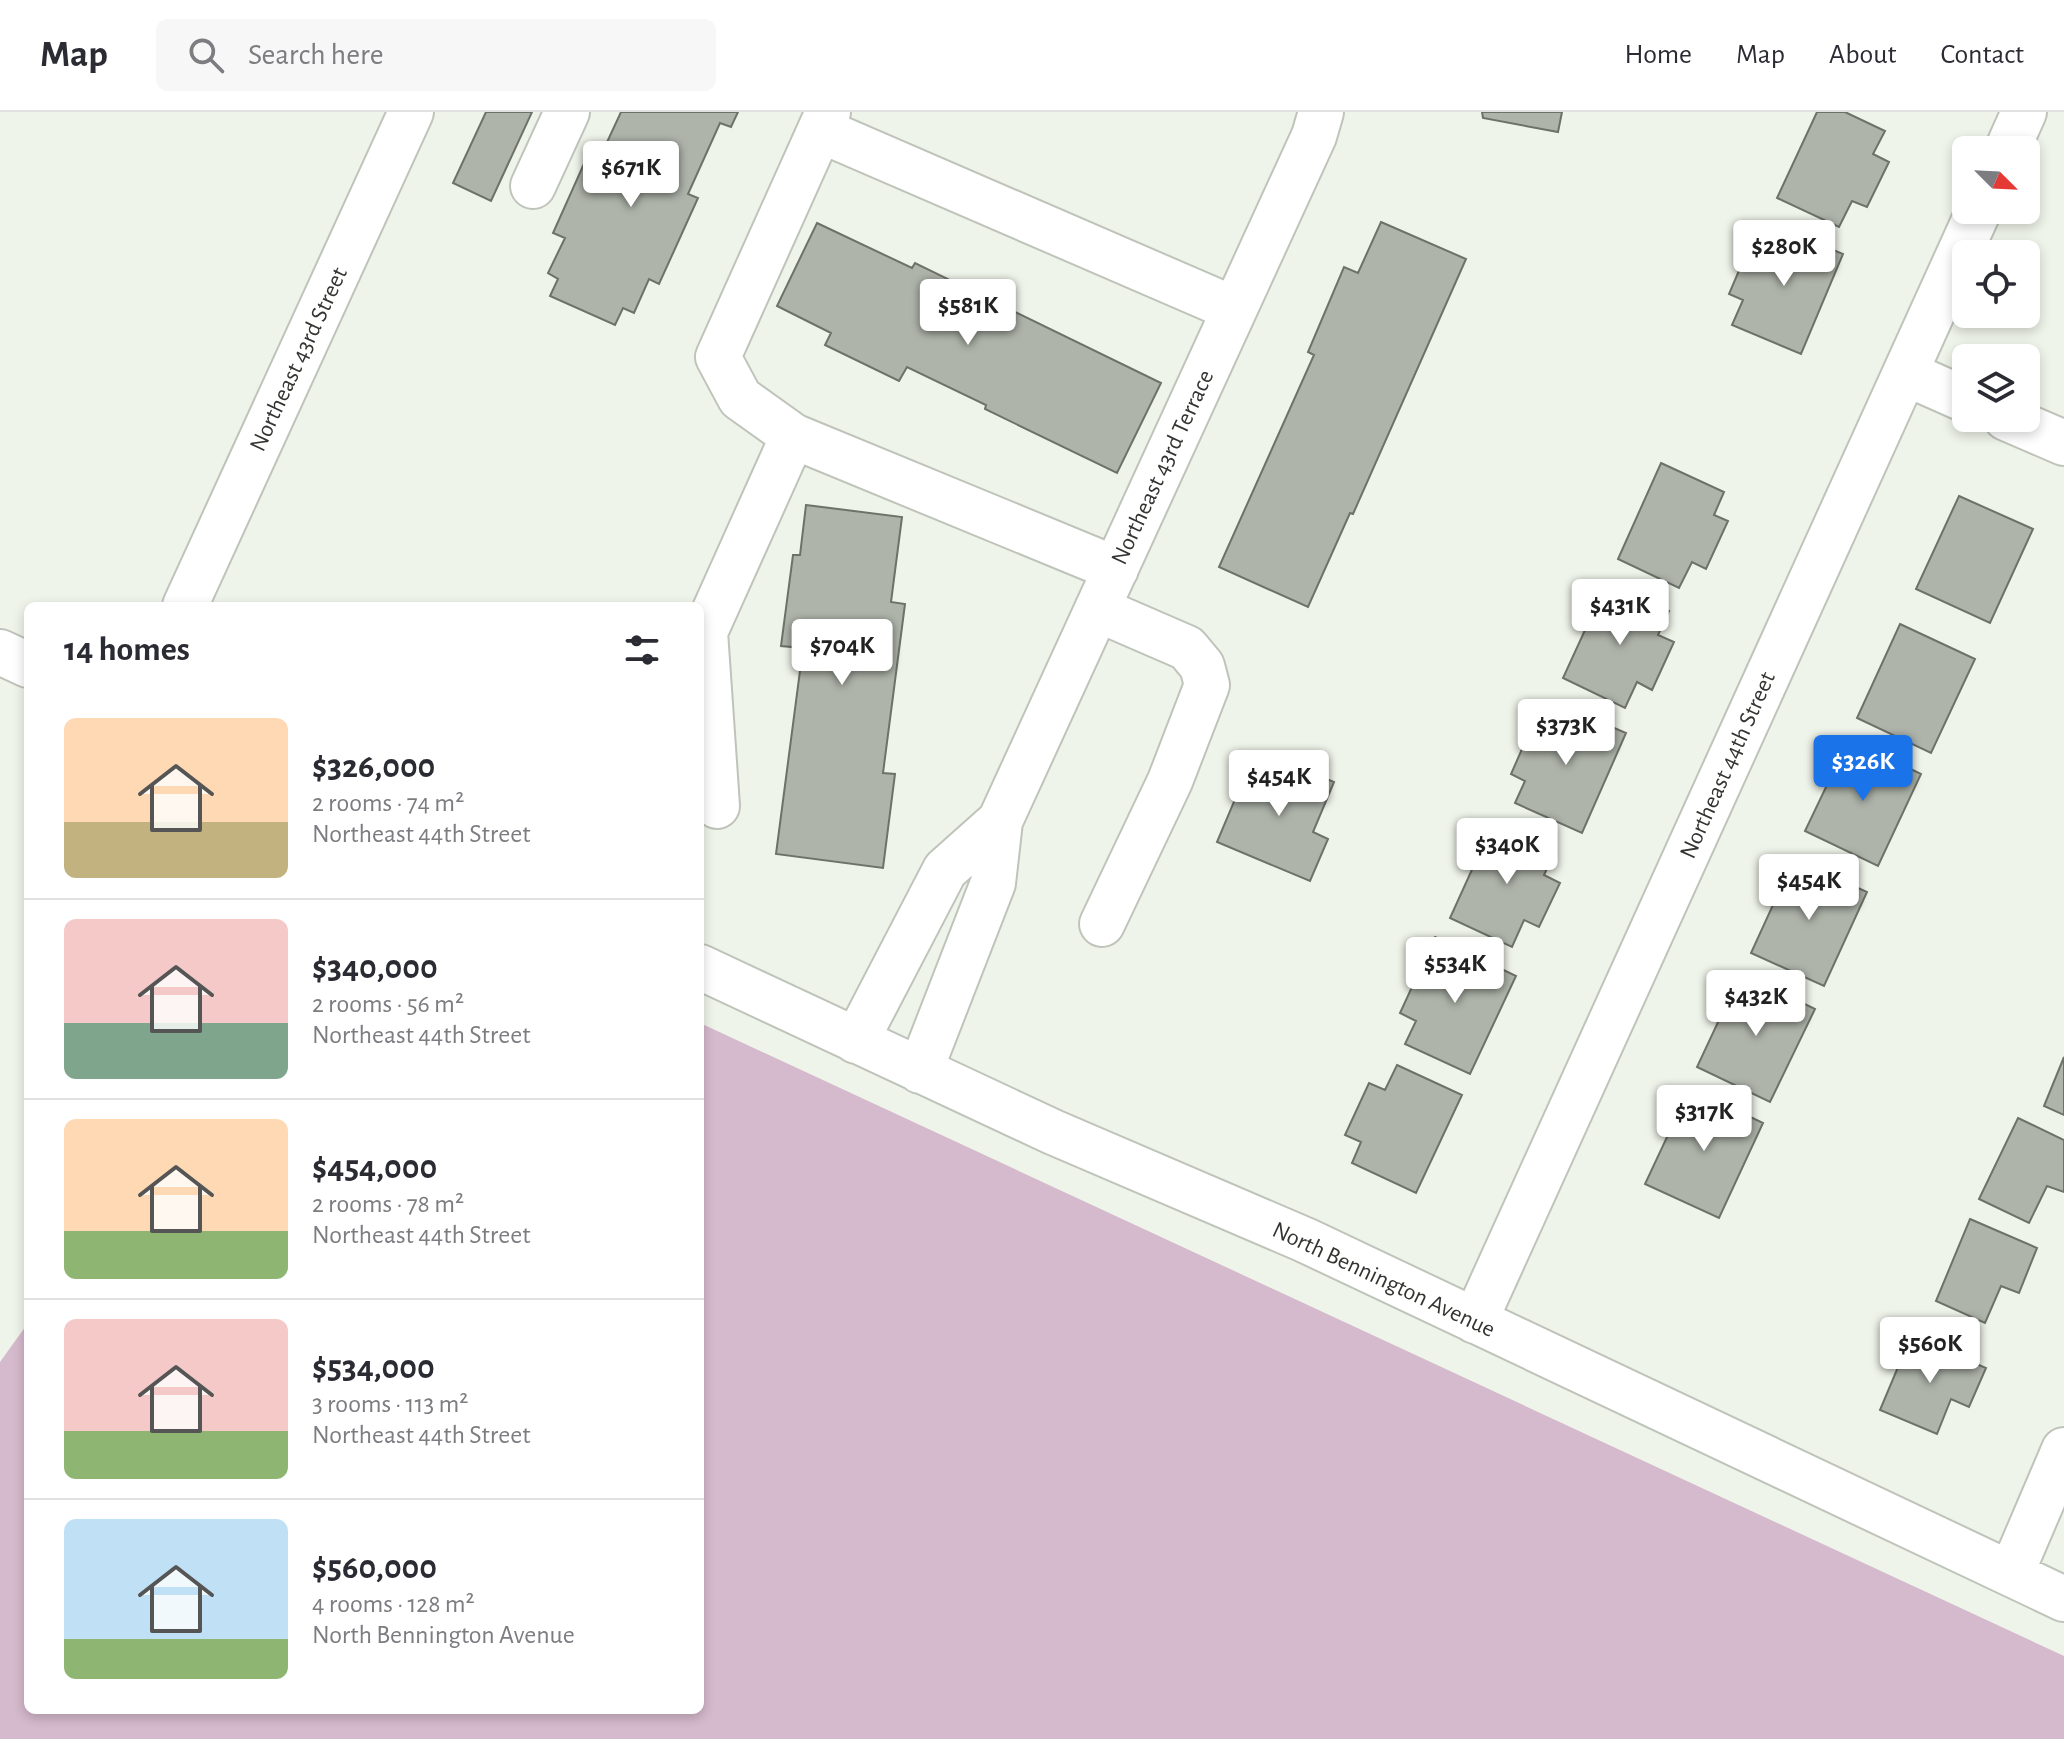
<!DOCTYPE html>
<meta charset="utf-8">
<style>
body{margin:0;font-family:"Alegreya Sans",sans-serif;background:#f7f7f7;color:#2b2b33;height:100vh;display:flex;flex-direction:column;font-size:30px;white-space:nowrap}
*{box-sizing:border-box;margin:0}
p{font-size:26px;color:#7c7c81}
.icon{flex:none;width:44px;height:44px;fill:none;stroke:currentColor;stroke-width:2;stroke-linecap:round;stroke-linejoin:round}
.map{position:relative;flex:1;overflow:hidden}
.details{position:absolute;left:24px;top:490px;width:680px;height:1112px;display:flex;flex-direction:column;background:#fff;border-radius:12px;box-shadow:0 4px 12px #0003}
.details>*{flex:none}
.needle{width:52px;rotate:114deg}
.controls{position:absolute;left:1952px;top:24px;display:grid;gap:16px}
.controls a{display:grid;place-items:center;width:88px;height:88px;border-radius:12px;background:#fff;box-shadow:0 4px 12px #0003;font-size:40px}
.price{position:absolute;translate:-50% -68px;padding:0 18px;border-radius:8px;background:#fff;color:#222;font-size:26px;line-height:52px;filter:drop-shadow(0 2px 4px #0008)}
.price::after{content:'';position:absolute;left:50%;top:48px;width:24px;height:18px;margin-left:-12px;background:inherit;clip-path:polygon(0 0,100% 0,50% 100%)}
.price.selected{background:#1a73e8;color:#fff}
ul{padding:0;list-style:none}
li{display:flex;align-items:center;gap:24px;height:200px;padding:0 40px}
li+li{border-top:2px solid #e1e1e2}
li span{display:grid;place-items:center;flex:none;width:224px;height:160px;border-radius:12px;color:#555}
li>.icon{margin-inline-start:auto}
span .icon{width:96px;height:96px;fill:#fffc;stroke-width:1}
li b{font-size:34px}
h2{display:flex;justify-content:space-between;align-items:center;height:96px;padding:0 40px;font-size:34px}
header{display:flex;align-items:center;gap:48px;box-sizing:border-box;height:112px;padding:0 40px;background:#fff;border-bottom:2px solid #e1e1e2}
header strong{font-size:38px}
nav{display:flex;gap:44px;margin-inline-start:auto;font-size:28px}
.search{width:560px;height:72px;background:#f7f7f7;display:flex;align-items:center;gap:20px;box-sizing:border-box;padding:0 28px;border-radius:12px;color:#7c7c81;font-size:30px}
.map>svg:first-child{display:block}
.green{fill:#d5b9cc}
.building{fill:#aeb4aa;stroke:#6d7269;stroke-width:2}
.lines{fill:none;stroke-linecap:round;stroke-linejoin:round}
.minor-casing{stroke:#bfc4ba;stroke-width:48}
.minor{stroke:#fff;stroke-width:44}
.labels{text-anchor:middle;stroke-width:7;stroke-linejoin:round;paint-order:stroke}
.street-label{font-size:24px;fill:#333531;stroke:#fff}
</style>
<header>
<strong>Map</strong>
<div class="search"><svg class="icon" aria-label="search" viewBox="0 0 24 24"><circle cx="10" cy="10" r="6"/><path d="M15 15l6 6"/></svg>Search here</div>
<nav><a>Home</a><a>Map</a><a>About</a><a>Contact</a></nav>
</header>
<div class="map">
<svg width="2064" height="1627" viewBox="0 0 2064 1627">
<rect width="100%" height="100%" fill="#eff4ea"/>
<!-- green -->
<path class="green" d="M700,911l1364,633v83h-2064v-377l28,-39v387h672z"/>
<!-- building -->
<path class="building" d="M486,0h46l-41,89 -38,-18z
M621,0h117l-7,15 -11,-4 -32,71 10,4 -39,86 -10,-5 -15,34 -11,-5 -8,17 -65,-29 8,-17 -10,-6 17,-35 -12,-5 38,-85 11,5z
M1482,0h80l-4,20 -75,-14z
M1817,0h28l40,19 -12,23 16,8 -22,45 -15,-6 -13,26 -62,-29z
M1381,110l85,37 -113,255 -3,-1 -42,94 -89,-40 95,-212 -6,-3 36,-85 14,6z
M817,111l95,45 3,-5 246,120 -44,90 -132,-64 1,-4 -79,-38 -8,14 -74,-36 6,-12 -54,-27z
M1778,115l65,27 -42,100 -69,-29 11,-25 -14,-6 23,-54 17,7z
M1661,351l63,29 -10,23 14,6 -22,48 -14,-7 -13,26 -61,-29z
M1959,384l74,33 -43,94 -74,-34z
M806,393l96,12 -11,85 14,2 -22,169 12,1 -12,94 -107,-14 27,-206 -22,-2 12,-91h7z
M1607,470l62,29 -11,24 16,7 -22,48 -15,-8 -12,26 -62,-30z
M1900,512l75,35 -44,94 -74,-35z
M1561,593l65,28 -44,100 -67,-30 10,-22 -14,-7 23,-52 16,7z
M1849,627l72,35 -43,92 -73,-35z
M1252,647l35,14 4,-9 43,18 -21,50 15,7 -18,42 -93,-39z
M1494,709l62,28 -12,26 16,8 -21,44 -15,-7 -12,27 -62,-29z
M1794,747l73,33 -43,94 -73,-33z
M1435,825l81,39 -46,98 -65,-30 11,-23 -16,-8z
M1741,861l74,36 -45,93 -73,-35z
M2064,945v58l-20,-9z
M1397,953l65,30 -46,98 -64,-30 9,-21 -16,-7 24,-52 16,7z
M1690,976l73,35 -44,95 -74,-34z
M2018,1006l46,22v52l-17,-6 -18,37 -50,-24z
M1970,1107l67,29 -18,45 -18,-7 -16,37 -49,-22z
M1911,1224l75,32 -17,39 -18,-8 -14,35 -57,-24z"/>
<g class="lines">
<defs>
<path id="minor" d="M820,18l414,179
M2007,38l17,-38
M533,74l34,-74
M1905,261l61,27
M2006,306l58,25
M793,324l323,133
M185,494l226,-494
M1097,497l90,39 15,18 5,19 -37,96 -68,143
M0,540l28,13
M717,694l-12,-174 88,-196 -53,-38 -22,-41 110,-245
M700,855l353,165 252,108 759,359
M856,929l89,-171 55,-49
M920,959l73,-188 7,-62 314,-685 7,-24
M1475,1209l504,-1111
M2011,1462l53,-124"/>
</defs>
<!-- minor casing -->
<use href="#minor" class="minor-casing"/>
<!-- minor -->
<use href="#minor" class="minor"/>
</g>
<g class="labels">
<!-- street labels -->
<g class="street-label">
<text transform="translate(298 247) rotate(-65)" y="8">Northeast 43rd Street</text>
<text transform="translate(1162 355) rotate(-65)" y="8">Northeast 43rd Terrace</text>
<text transform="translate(1727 653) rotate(-66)" y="8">Northeast 44th Street</text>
<text transform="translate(1384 1167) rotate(25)" y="8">North Bennington Avenue</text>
</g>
</g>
</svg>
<div class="controls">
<a><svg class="needle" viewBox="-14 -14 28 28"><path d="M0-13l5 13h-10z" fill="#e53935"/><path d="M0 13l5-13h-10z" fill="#7c7c81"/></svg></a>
<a><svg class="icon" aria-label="locate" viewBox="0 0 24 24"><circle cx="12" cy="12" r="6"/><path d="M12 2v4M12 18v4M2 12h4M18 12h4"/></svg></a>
<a><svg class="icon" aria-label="layers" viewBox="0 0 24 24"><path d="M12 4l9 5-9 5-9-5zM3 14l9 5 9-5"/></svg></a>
</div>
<b class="price" style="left:631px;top:97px">$671K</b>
<b class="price" style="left:1784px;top:176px">$280K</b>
<b class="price" style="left:968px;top:235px">$581K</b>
<b class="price" style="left:1620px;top:535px">$431K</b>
<b class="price" style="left:842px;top:575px">$704K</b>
<b class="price" style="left:1566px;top:655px">$373K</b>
<b class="price selected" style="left:1863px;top:691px">$326K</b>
<b class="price" style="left:1279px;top:706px">$454K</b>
<b class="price" style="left:1507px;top:774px">$340K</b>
<b class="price" style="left:1809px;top:810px">$454K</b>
<b class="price" style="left:1455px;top:893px">$534K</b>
<b class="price" style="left:1756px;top:926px">$432K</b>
<b class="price" style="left:1704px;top:1041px">$317K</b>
<b class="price" style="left:1930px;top:1273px">$560K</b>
<section class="details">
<h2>14 homes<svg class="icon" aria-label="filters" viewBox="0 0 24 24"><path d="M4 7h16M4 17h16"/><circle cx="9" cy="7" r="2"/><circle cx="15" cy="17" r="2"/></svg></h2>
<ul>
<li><span style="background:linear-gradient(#ffd9b3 65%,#c2b280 0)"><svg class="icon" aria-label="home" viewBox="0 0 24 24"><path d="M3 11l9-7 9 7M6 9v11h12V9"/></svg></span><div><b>$326,000</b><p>2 rooms · 74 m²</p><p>Northeast 44th Street</p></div></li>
<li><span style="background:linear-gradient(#f6c9c9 65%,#7fa58c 0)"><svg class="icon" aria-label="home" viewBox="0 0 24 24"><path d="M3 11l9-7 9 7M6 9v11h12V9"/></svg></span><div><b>$340,000</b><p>2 rooms · 56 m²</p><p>Northeast 44th Street</p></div></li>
<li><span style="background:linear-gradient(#ffd9b3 70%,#8fb573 0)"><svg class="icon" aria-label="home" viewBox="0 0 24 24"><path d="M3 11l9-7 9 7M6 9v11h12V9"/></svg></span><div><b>$454,000</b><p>2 rooms · 78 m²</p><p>Northeast 44th Street</p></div></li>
<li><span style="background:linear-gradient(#f6c9c9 70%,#8fb573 0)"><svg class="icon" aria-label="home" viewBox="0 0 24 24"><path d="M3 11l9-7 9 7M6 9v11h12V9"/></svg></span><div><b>$534,000</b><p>3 rooms · 113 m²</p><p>Northeast 44th Street</p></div></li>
<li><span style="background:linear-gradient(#bfe0f5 75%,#8fb573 0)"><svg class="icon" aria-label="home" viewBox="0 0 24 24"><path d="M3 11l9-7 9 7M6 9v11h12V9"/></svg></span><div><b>$560,000</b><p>4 rooms · 128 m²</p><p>North Bennington Avenue</p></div></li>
</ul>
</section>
</div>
